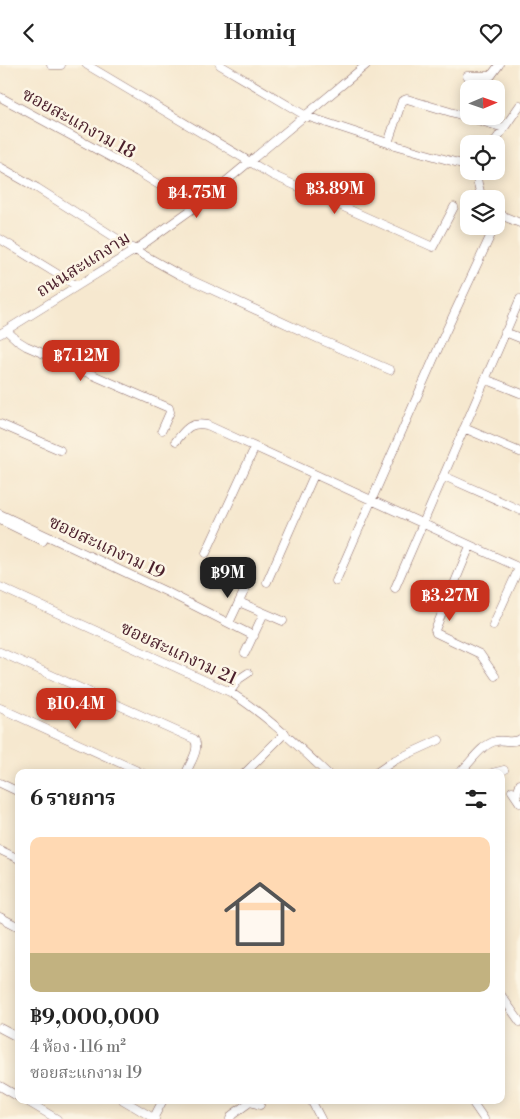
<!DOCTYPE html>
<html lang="th">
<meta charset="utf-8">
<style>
body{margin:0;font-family:"Libre Bodoni","Noto Serif Thai",serif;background:#f2f2f2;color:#222;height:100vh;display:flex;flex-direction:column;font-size:19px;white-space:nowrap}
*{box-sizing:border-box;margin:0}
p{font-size:16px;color:#767676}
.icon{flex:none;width:28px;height:28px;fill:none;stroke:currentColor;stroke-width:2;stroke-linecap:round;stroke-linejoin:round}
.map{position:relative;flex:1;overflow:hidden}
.sheet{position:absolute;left:15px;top:704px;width:490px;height:335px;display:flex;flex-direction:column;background:#fff;border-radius:10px;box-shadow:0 2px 12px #0003}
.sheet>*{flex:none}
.needle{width:32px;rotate:88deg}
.buttons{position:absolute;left:460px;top:15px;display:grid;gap:10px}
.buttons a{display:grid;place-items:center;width:45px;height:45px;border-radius:10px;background:#fff;box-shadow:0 2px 12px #0003;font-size:25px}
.price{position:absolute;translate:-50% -42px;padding:0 11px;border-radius:10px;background:#c8321e;color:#fff;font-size:16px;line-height:32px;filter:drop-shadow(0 1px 2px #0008)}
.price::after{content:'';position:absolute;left:50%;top:30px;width:15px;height:11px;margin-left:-8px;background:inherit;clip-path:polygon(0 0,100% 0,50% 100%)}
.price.active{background:#222;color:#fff}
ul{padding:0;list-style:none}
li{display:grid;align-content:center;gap:10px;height:265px;padding:0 15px}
li span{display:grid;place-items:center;height:155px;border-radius:10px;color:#555}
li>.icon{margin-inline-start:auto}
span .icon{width:90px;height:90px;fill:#fffc;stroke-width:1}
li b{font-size:21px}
h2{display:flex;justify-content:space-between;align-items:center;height:60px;padding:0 15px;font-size:21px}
header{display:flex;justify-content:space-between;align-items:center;height:65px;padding:0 15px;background:#fff;font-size:22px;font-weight:700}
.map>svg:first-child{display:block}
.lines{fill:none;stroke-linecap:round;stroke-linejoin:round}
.minor-casing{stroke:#866564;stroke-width:9}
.minor{stroke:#fff;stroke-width:8}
.labels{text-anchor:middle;stroke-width:5;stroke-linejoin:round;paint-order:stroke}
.street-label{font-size:18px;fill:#4a1f2b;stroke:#fcf5e5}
</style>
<header><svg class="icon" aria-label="back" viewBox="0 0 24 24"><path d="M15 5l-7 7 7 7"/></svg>Homiq<svg class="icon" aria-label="heart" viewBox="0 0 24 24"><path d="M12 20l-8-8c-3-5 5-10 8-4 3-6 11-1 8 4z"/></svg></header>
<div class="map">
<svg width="520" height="1054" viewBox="0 0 520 1054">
<rect width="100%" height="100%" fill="#fcf5e5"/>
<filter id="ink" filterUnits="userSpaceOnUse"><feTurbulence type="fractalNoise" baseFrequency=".02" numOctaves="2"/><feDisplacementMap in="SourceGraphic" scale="10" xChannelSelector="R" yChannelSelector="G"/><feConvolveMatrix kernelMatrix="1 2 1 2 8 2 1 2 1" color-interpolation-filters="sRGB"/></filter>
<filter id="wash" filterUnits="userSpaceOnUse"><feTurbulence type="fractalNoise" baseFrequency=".0096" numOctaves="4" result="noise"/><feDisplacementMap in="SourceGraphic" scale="20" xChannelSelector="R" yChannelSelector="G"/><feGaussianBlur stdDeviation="1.12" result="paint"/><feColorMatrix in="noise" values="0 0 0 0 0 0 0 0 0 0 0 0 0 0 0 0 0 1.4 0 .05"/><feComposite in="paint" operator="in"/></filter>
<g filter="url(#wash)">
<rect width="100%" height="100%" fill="#f6e8cf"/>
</g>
<g filter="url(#ink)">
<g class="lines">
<defs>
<path id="minor" d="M51,0h10
M87,0l185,110 161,72 21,-40
M220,0l86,51 82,27 81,23
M467,11h24l8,-11
M0,32l138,75 57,35
M388,78l14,-42 5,-2 97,29
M493,79l27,-39
M0,102l37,21 98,62 43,24 141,65 71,31
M476,106l2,13 4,15
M496,148l24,10
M0,174l77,47
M6,265l12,11 8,5 143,62 1,4 -8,18
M505,267l15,6
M0,269l135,-84 60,-43 171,-142
M485,314l35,14
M0,359l60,26
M464,363l56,24
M176,376c10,-12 13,-19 31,-16l313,143
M444,411l76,34
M0,449l167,78 87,44
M0,455l43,21
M470,481l-35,84 1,3 44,21 15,22
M206,488l49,-106
M336,516l109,-248 50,-107
M267,517l47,-107
M0,522l230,105c36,23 66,52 97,81
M395,523l125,-289
M239,537l44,19
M229,558l18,-38
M493,560l26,-57
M0,587l194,87c7,9 -4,24 -8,34
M245,588l19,-40
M230,627l9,-13 9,-6
M0,643l142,65
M245,708l40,-40
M376,708l19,-13 44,-20
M459,708c12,-10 21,-28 37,-32 9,-2 15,3 24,-2
M492,708l12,-3
M0,718l19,9
M512,726l8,12
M516,731l4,-12
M0,785l19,9
M0,852l19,10
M501,930l19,27
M0,963l19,10
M0,1021l19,11
M25,1035l32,19
M123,1035l32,19
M311,1035l10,19
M471,1035l13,19
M153,1054l10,-19
M230,1054l2,-4 18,-13 10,3"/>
</defs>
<!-- minor casing -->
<use href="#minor" class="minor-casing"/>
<!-- minor -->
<use href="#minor" class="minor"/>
</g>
</g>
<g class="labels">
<!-- street labels -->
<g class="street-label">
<text transform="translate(79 58) rotate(29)" y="6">ซอยสะแกงาม 18</text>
<text transform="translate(83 199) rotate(-32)" y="6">ถนนสะแกงาม</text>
<text transform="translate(107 482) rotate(25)" y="6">ซอยสะแกงาม 19</text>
<text transform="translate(179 588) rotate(25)" y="6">ซอยสะแกงาม 21</text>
</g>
</g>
</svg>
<div class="buttons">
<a><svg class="needle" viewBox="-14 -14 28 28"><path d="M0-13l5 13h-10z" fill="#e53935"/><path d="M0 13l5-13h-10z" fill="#767676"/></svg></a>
<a><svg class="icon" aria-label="locate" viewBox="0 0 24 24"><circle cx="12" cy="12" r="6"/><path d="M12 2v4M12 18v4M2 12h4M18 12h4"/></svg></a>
<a><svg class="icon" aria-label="layers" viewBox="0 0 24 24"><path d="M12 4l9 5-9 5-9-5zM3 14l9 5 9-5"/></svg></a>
</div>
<b class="price" style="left:335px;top:150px">฿3.89M</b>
<b class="price" style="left:197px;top:154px">฿4.75M</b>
<b class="price" style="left:81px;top:317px">฿7.12M</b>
<b class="price active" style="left:228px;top:534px">฿9M</b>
<b class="price" style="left:450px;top:557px">฿3.27M</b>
<b class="price" style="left:76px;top:665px">฿10.4M</b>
<section class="sheet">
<h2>6 รายการ<svg class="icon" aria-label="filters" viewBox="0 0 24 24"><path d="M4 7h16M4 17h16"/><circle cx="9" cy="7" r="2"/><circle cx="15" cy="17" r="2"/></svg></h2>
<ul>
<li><span style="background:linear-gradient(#ffd9b3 75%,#c2b280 0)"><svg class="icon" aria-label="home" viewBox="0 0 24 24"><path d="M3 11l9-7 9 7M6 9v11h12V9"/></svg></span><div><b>฿9,000,000</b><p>4 ห้อง · 116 m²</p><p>ซอยสะแกงาม 19</p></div></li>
</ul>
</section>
</div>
